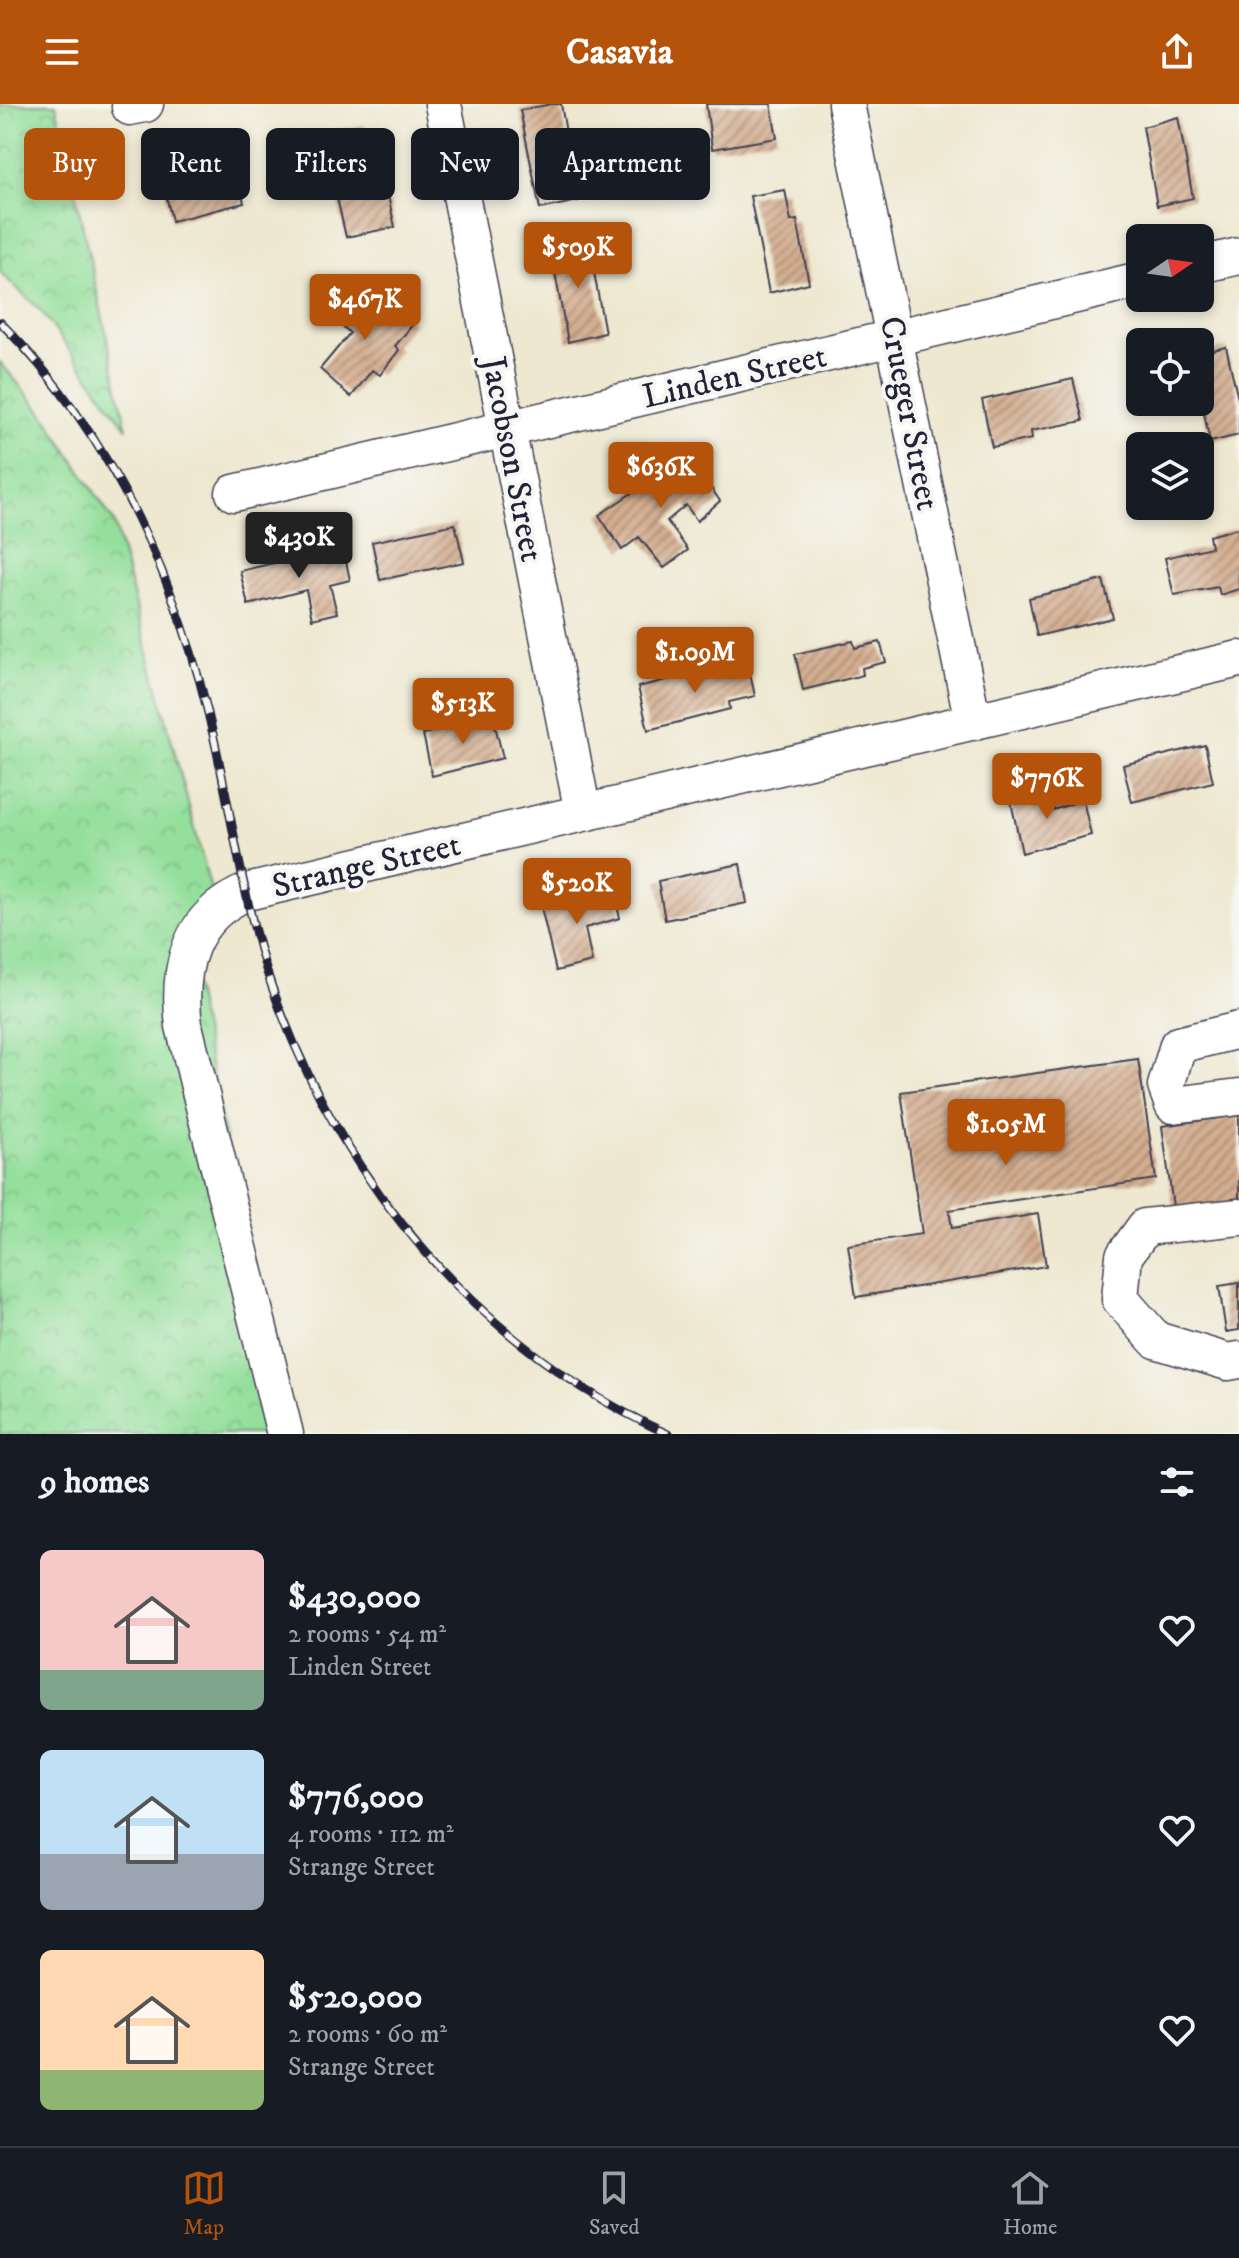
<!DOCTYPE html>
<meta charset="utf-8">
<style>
body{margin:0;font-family:"IM FELL DW Pica",serif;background:#20242c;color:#f1f3f6;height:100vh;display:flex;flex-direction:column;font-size:30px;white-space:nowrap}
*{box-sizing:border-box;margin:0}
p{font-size:26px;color:#9ea1a6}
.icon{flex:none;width:44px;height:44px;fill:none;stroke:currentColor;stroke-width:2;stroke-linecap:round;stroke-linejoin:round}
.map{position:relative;height:1330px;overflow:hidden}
.panel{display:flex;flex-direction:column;background:#171b24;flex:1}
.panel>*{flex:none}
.top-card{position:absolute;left:24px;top:24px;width:800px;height:72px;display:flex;gap:16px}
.needle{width:52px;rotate:77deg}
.fabs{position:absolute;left:1126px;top:120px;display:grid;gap:16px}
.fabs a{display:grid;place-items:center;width:88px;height:88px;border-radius:12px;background:#171b24;box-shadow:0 4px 12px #0003;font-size:40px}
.price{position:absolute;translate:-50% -68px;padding:0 18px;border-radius:8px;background:#b45309;color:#fff;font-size:26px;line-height:52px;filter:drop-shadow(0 2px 4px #0008)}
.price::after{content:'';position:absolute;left:50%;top:48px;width:24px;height:18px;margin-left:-12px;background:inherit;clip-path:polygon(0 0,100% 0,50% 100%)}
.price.current{background:#222;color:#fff}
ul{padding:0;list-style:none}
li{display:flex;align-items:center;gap:24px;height:200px;padding:0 40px}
li span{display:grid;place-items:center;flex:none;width:224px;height:160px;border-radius:12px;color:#555}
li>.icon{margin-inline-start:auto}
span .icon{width:96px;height:96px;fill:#fffc;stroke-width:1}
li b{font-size:34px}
h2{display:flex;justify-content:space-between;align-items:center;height:96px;padding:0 40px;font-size:34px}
.chip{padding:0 28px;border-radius:12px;background:#171b24;box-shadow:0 4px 12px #0003;font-size:28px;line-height:72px}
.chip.current{background:#b45309;color:#fff}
header{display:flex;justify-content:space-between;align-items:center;height:104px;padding:0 40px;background:#b45309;color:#fff;font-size:36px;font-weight:700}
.dock{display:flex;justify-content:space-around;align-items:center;height:112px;border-top:2px solid #363941;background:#171b24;font-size:22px;color:#9ea1a6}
.dock a{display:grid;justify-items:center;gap:4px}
.dock .current{color:#b45309}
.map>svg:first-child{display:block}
.park{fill:url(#park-crowns);stroke:#5b806b;stroke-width:2}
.building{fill:url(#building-hatch)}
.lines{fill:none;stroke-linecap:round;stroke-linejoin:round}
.minor-casing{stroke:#414051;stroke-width:39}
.minor{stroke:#fff;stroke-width:36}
.rail-casing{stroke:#22223b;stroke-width:9}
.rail{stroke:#f6f6f2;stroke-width:6;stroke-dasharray:18;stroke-linecap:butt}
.labels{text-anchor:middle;stroke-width:8;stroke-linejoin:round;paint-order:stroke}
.street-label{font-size:34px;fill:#22223b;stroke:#f6f6f2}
</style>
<header><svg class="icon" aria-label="menu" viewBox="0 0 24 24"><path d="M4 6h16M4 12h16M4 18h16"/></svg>Casavia<svg class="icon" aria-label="share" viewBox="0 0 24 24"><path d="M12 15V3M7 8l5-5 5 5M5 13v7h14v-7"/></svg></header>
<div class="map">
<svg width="1239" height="1330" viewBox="0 0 1239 1330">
<defs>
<pattern id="park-crowns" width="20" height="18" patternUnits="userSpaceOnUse" patternTransform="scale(2)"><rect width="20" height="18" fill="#94df9b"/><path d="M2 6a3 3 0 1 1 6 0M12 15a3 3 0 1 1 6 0" fill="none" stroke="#7fbf86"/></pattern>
<pattern id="building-hatch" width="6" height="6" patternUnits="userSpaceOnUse" patternTransform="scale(2)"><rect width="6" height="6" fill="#d3ad8f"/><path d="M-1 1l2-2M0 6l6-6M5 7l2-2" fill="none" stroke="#ab8c76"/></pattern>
</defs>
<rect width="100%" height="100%" fill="#f6f6f2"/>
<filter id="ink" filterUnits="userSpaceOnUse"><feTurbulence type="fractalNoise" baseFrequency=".0125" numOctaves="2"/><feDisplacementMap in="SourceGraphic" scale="16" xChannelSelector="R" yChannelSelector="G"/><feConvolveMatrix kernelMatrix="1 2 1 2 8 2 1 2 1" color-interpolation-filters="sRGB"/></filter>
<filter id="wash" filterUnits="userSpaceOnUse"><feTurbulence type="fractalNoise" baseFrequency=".006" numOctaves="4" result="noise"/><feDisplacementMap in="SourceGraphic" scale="32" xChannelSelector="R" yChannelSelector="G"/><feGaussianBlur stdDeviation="1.8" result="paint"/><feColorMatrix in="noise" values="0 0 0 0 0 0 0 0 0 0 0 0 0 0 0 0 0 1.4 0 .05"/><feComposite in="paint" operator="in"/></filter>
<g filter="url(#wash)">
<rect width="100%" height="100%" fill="#eee8d0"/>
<!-- park -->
<path class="park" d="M0,0h56l71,325 -86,-118 -41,-39z
M0,258l43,51 71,109 102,387 -28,47 97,478h-285z"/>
<g id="blocks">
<!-- building -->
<path class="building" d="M552,0h9l8,46 13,-3 5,21 -14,4 5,29 -38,8 -20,-99z
M706,0h65l6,34 -65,11z
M1178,13l15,81 -36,8 -14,-79z
M364,21l12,64 10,-2 9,40 -49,10 -24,-104z
M235,55l9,44 -72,18 -11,-48z
M785,86l6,31 6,-1 12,63 -40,10 -19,-97z
M588,135l17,94 -37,9 -18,-96z
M347,189l25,19 10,-14 32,25 -19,23 4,4 -19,25 -8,-5 -21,27 -31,-28 30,-36 -18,-16z
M1226,243l13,56v32l-29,7 -10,-48v-41z
M1073,275l10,42 -52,10 1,8 -40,8 -10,-47z
M689,351l31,46 -23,20 -11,-16 -19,16 21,29 -24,18 -25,-31 -17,13 -23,-35z
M455,420l9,38 -84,18 -8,-38z
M1238,424l1,61 -19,6 -2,-8 -44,8 -9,-37 46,-11 -2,-11z
M343,443l7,33 -20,5 7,28 -25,6 -6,-29 -58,15 -8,-34z
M1103,476l10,38 -76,18 -8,-38z
M853,537l2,7 25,-6 6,20 -24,6 1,7 -60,15 -8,-36z
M747,556l8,36 -26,6 1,7 -82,21 -10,-43z
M493,613l10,41 -71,18 -9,-42z
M1205,641l8,37 -81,20 -9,-37z
M1045,684l5,23 33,-11 8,35 -69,18 -12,-56z
M740,760l7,39 -82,17 -7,-39z
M613,785l7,29 -35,10 7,34 -36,9 -15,-64z
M1138,955l18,120 -207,31 3,18 86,-14 8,52 -190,31 -8,-52 74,-11 -21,-142z
M1239,1011v89l-65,10 -12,-88z
M1239,1179v47l-13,2 -7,-46z"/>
</g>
</g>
<g filter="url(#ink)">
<use href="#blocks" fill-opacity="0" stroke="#414051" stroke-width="2"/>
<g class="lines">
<defs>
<path id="minor" d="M443,0l140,709
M846,0l127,618
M130,3l15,-3
M1200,161l39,-9
M234,389l906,-213
M1239,926l-61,15 -12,41 7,19 66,-8
M1239,1113l-94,10 -21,29 -4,43 36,41 72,22 11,-2
M285,1330l-101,-408c-7,-58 5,-110 63,-134l992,-233"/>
</defs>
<!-- minor casing -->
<use href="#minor" class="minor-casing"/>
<!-- minor -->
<use href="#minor" class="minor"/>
<defs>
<path id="rail" d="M0,218c114,114 181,266 215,421 18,79 30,168 57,244 68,194 207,361 396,447"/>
</defs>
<!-- rail casing -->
<use href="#rail" class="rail-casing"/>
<!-- rail -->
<use href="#rail" class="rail"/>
</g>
</g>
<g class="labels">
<!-- street labels -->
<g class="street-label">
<text transform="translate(734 271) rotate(-13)" y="12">Linden Street</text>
<text transform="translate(911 309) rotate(79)" y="12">Crueger Street</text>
<text transform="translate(514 355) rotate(79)" y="12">Jacobson Street</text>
<text transform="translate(366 760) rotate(-13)" y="12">Strange Street</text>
</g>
</g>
</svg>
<div class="fabs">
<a><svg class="needle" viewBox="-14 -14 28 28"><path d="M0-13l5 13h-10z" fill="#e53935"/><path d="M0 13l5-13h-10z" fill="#9ea1a6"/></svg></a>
<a><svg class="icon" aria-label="locate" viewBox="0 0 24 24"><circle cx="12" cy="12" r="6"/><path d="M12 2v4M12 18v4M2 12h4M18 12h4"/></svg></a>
<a><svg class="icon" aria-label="layers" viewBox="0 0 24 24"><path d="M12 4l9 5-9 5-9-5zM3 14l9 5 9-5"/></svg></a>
</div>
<b class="price" style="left:578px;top:186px">$509K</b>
<b class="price" style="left:365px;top:238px">$467K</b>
<b class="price" style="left:661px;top:406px">$636K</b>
<b class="price current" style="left:299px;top:476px">$430K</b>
<b class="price" style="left:695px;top:591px">$1.09M</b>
<b class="price" style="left:463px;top:642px">$513K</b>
<b class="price" style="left:1047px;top:717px">$776K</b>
<b class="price" style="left:577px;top:822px">$520K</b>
<b class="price" style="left:1006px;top:1063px">$1.05M</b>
<div class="top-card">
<a class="chip current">Buy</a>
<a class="chip">Rent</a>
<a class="chip">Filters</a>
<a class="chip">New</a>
<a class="chip">Apartment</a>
</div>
</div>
<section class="panel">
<h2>9 homes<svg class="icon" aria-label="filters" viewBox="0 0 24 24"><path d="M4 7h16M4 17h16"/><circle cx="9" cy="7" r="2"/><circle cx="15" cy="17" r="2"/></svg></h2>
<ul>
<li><span style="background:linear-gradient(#f6c9c9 75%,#7fa58c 0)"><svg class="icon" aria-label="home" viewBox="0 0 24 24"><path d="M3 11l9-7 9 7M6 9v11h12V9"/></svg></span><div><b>$430,000</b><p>2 rooms · 54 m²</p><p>Linden Street</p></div><svg class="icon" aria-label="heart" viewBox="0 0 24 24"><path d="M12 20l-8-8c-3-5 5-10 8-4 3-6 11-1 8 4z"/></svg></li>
<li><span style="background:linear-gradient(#bfe0f5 65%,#9aa5b1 0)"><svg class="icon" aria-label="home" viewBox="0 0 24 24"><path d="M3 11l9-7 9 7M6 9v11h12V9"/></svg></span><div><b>$776,000</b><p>4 rooms · 112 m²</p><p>Strange Street</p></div><svg class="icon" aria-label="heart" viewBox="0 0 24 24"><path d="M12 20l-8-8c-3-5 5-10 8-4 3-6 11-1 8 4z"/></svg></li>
<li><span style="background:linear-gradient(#ffd9b3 75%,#8fb573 0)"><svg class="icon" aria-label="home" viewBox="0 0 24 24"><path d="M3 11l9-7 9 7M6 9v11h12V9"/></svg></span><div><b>$520,000</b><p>2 rooms · 60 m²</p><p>Strange Street</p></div><svg class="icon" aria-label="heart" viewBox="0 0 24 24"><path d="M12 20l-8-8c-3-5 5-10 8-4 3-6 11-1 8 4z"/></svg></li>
</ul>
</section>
<nav class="dock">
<a class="current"><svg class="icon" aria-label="map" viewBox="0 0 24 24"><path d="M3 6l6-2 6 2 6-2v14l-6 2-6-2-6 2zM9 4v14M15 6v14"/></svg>Map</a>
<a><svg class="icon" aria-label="saved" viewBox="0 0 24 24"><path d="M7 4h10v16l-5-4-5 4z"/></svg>Saved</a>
<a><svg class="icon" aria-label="home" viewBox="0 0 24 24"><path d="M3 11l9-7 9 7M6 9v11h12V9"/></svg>Home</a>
</nav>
